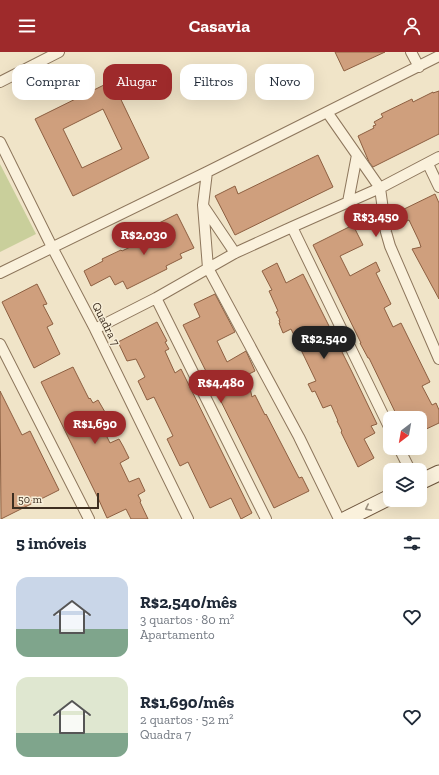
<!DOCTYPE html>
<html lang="pt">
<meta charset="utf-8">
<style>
body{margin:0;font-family:"Zilla Slab",serif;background:#f2f2f3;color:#1f2937;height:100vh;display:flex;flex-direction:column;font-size:15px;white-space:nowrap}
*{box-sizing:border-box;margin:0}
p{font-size:13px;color:#747a83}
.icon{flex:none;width:22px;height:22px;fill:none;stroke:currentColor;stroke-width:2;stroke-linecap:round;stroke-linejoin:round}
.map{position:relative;height:467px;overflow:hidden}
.side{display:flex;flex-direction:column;background:#fff;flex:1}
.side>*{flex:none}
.top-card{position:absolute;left:12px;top:12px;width:415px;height:36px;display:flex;gap:8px}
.needle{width:26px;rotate:211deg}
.controls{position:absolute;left:383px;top:359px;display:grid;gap:8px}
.controls a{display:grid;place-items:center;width:44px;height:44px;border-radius:8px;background:#fff;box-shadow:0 4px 16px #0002;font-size:20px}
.scale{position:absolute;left:12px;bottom:10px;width:87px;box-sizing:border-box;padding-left:4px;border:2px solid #3d2e20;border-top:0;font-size:11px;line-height:14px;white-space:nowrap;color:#3d2e20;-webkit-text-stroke:3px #f7eed8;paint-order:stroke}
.price{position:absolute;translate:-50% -34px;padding:0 9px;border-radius:14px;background:#9e2a2b;color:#fff;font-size:13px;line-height:26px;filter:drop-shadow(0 1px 2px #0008)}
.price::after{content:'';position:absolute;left:50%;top:24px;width:12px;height:9px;margin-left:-6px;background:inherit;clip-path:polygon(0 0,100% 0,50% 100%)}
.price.on{background:#222;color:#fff}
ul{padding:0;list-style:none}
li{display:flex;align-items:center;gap:12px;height:100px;padding:0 16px}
li span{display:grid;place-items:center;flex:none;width:112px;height:80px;border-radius:12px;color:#555}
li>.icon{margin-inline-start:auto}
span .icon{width:48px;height:48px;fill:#fffc;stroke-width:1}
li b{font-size:17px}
h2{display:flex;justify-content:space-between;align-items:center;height:48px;padding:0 16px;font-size:17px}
.tag{padding:0 14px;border-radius:12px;background:#fff;box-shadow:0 4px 16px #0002;font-size:14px;line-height:36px}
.tag.on{background:#9e2a2b;color:#fff}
header{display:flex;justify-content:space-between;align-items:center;height:52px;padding:0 16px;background:#9e2a2b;color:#fff;font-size:18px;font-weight:700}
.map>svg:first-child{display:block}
.green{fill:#c9cf9b}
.building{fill:#cf9f7d;stroke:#8d5f41;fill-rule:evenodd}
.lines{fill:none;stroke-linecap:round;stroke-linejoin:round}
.minor-casing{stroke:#8d765c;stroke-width:12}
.secondary-casing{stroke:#6f573f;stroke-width:17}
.minor{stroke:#faf1dc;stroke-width:10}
.secondary{stroke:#faf1dc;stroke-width:15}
.oneway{stroke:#9c907e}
.labels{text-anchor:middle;stroke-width:3;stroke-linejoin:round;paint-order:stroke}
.street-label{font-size:12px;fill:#3d2e20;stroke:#f7eed8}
</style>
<header><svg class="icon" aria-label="menu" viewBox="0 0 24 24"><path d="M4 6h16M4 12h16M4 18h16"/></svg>Casavia<svg class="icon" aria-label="person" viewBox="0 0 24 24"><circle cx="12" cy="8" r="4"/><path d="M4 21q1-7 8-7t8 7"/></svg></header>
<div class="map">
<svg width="439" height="467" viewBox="0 0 439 467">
<rect width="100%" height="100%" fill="#f0e4c8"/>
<!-- green -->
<path class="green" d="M0,112l36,70 -36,18z"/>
<!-- building -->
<path class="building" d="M335,0h50l-41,19z
M112,29l37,77 -76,38 -38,-77zM103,57l19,40 -40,19 -19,-39z
M439,39v43l-66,33 -4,-5 -11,-26 16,-8 -1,-2 3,-1 -2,-3 9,-5 -2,-3 31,-15 1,3 20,-10v1z
M318,103l15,32 -98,48 -20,-39 20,-10 3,8z
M435,142l4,9v96l-27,-50 9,-2 -2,-6 -10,-21 -6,3 -5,-11z
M177,162l17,34 -14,6 2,4 -16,8 1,3 -40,20 -4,-8 -8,4 -5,-9 -19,10 -7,-15 19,-10 -1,-2 19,-9 1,1 39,-19 -4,-8z
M353,173l10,20 -23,11 10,20 26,-14 4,9 -4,2 15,31 -7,4 9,19 8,-4 29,59 -8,4 10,19 4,-2 3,7v13l-19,9v-14h-22l-29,-60h-1l-8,-15h1l-48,-98z
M277,211l9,20 17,-9 49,98 25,52 -6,2 4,7 -11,6 10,19 -16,9 -17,-35 1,-1 -5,-10h1l-7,-16 -8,3 -8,-17 -3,1 -4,-8 8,-3 -25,-52 -8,4 -4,-10h1l-1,-3h1l-4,-8 2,-1 -9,-20 3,-1 -10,-19z
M37,232l10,20 -4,1 10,19 -6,3 13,27 -26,14 -32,-66z
M215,242l20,38 -18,9 10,21 19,-11 9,20 -8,4 5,22 3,-2 10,20 1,-1 33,64 3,-1 7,14 -35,17 -91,-183 17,-8 -6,-13z
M157,270l10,19 -2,1 4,7 -4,2 10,22 6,-4 71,144 -11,6 -10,-21 -21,10 -22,-46 -8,4 -13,-27 6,-3 -19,-39 -7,3 -9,-19 7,-4 -9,-18 -9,2 -9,-19z
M73,315l16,32 1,-1 3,5 5,-3 11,19 -9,4 10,20 9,-4 4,7 6,12 -9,5 9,19 10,-4 6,13 -7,4 3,6 -1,1 8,17h-17l-5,-10 -19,9 -9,-20 -57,-116z
M0,339l22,44 8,-4 29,59 -58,29z"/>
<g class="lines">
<defs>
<path id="minor" d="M411,0l8,15
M0,30l59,-30
M327,60l53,76 6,44 4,14 49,113
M0,90l52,105 43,82 93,190
M428,112l11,23
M207,120l-4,33 5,63 91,169 40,82
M348,150l9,-47
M204,155l31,46
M292,175l98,202
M0,221l207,-101 232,-116
M156,246l110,221
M95,277l61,-31 79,-45 57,-26 88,-39 59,-31
M0,292l89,175
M399,396l11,22"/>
<path id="secondary" d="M420,430l19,-9
M346,467l44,-22"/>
</defs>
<!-- minor casing -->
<use href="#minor" class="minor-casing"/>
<!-- secondary casing -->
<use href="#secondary" class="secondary-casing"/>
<!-- minor -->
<use href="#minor" class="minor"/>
<!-- secondary -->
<use href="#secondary" class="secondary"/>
</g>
<!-- one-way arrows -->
<defs><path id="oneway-chevron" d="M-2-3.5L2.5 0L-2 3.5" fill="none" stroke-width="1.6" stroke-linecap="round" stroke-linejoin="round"/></defs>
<use class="oneway" href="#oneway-chevron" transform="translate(368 456) rotate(153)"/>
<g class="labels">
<!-- street labels -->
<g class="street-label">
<text transform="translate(106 272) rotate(63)" y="4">Quadra 7</text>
</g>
</g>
</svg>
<div class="controls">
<a><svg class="needle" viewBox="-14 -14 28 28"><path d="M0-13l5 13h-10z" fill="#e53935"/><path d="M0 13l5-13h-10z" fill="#747a83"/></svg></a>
<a><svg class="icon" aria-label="layers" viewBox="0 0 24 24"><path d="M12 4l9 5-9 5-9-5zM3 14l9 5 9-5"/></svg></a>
</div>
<div class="scale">50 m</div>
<b class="price" style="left:376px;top:186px">R$3,450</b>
<b class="price" style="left:144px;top:204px">R$2,030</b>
<b class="price on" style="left:324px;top:308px">R$2,540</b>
<b class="price" style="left:221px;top:352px">R$4,480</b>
<b class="price" style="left:95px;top:393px">R$1,690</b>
<div class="top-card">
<a class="tag">Comprar</a>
<a class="tag on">Alugar</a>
<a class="tag">Filtros</a>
<a class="tag">Novo</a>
</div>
</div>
<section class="side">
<h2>5 imóveis<svg class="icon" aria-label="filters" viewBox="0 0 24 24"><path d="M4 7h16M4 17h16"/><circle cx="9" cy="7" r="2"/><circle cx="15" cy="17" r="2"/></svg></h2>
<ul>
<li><span style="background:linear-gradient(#c9d6e8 65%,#7fa58c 0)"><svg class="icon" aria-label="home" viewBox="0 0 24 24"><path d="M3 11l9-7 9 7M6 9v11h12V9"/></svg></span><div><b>R$2,540/mês</b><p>3 quartos · 80 m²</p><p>Apartamento</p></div><svg class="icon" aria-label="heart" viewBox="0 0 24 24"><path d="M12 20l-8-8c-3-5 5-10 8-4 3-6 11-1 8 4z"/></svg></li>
<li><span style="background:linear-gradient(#dfe7d0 70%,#7fa58c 0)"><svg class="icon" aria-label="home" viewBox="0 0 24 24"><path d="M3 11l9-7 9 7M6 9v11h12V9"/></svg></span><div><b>R$1,690/mês</b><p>2 quartos · 52 m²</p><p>Quadra 7</p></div><svg class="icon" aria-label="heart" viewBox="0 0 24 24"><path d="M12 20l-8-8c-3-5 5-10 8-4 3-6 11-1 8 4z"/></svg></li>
</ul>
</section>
